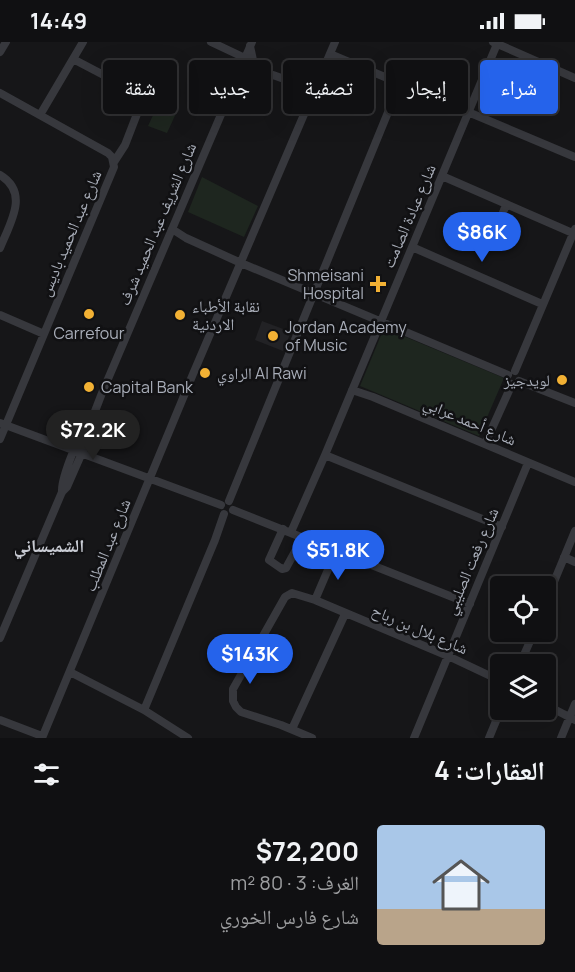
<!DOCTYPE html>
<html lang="ar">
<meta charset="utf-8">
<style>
body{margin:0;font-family:Manrope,"Noto Naskh Arabic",sans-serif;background:#19191b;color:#f1f3f6;direction:rtl;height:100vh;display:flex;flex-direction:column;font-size:22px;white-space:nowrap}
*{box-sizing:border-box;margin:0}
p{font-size:20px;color:#9c9d9f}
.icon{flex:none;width:33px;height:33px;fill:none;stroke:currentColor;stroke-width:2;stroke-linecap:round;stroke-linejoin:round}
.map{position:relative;height:696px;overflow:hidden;direction:ltr}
.details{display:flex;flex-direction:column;background:#101012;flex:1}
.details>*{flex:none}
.top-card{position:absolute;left:18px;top:18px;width:540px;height:54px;direction:rtl;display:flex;gap:12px}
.controls{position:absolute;left:490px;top:534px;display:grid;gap:12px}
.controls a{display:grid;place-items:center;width:66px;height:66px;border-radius:6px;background:#101012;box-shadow:0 6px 24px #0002,0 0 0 2px #303032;font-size:30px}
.price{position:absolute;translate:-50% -51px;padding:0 14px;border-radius:21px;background:#2563eb;color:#fff;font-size:20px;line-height:39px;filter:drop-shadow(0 2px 3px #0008)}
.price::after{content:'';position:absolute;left:50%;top:36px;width:18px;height:14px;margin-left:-9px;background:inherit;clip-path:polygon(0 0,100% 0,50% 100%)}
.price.on{background:#222;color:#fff}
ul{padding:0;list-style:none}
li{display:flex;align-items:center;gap:18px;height:150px;padding:0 30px}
li span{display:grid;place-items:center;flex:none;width:168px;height:120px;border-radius:6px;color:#555}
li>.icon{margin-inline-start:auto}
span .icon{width:72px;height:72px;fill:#fffc;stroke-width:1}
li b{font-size:26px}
h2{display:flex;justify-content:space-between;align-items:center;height:72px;padding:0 30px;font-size:26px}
.chip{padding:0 21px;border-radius:6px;background:#101012;box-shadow:0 6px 24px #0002,0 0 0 2px #303032;font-size:21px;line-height:54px}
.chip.on{background:#2563eb;color:#fff}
.status{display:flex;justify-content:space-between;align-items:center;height:42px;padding:0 30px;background:#101012;direction:ltr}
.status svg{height:16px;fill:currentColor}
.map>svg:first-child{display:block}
.built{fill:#222225}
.green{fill:#1e261f}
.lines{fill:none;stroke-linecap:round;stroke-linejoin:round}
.minor{stroke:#37383d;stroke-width:8}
.poi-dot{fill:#f2b134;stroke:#111113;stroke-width:2}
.labels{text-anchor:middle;stroke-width:5;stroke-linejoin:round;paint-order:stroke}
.street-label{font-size:16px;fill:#a8adb8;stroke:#111113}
.poi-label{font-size:16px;fill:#a8adb8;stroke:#111113;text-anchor:start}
.neighbourhood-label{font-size:18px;font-weight:bold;fill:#c9ccd4;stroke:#111113}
</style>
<div class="status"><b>14:49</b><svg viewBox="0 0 49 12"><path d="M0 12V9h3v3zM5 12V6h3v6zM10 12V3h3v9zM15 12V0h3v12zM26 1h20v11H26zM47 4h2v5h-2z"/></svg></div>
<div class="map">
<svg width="575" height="696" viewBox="0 0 575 696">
<rect width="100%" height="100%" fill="#161618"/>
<!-- built -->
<path class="built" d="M262,279l29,11 -8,19 -28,-11z"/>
<!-- green -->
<path class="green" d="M160,58l19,7 -12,26 -19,-7z
M202,135l56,29 -14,31 -56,-25z
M384,286l120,50 -25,58 -119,-50z"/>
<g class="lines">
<!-- minor -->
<path class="minor" d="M211,0l34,16
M493,0l82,36
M250,4l3,14 10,11
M0,10l6,-10
M330,12l245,103
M73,17l63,33
M238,33c26,-10 51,7 75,17
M134.5 54a5.5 5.5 0 1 1 11 0a5.5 5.5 0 1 1-11 0Z
M0,51l108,60 4,4 2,10 -114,272
M40,73l43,-73
M114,120l11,-17 17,-44
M0,133c30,18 10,48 0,73
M442,134l133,58
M172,187l14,9 55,25 267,112
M412,205l130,57
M489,205l17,-42
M0,273l44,19
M515,329l60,-142
M519,339l56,22
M352,348l21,7 202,85
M0,381l221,82
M485,402l27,-60
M325,413l177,72
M62,450c-1,-14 19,-65 30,-73
M229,459l171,-418
M233,468l237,94
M283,487l-14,31 13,9 4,-1 17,-31
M291,490l34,-77 172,-411
M564,515l11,5
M315,558l21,-49
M546,559l29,-70
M0,596l62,-146 5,-5 25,-57v-11l10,-26 150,-351
M520,622l14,-32
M70,630l74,38 44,28
M546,663l29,15
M144,668l71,-170 9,-26
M0,678l42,16
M292,687l53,-115
M42,696l151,-364 142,-332
M312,696l-31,-13 -40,-13 -5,-5 -3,-6v-12l52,-92 7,-4 23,7 133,56 53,25
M414,696l114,-275
M489,696l12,-29
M561,696l14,-34"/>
</g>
<!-- markers -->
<g class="poi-dot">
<path d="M375 233h6v6h6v6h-6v6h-6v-6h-6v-6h6z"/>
<circle cx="89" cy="272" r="6"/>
<circle cx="180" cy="273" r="6"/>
<circle cx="273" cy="294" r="6"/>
<circle cx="205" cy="331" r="6"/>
<circle cx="562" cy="338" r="6"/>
<circle cx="89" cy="345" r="6"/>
</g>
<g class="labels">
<!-- street labels -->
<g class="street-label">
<text transform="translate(409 174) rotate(-67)" y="6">شارع عبادة الصامت</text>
<text transform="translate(157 182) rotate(-67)" y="6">شارع الشريف عبد الحميد شرف</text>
<text transform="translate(70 191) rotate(-67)" y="6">شارع عبد الحميد باديس</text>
<text transform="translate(470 379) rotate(23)" y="6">شارع أحمد عرابي</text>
<text transform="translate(107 503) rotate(-68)" y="6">شارع عبد المطلب</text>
<text transform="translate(471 519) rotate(-67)" y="6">شارع رفعت الصليبي</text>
<text transform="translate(420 587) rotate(23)" y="6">شارع بلال بن رباح</text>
</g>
<!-- poi labels -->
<g class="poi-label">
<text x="364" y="239" text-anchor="end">Shmeisani<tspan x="364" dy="18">Hospital</tspan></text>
<text x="192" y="270">نقابة الأطباء<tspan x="192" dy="18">الاردنية</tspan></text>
<text x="285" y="291">Jordan Academy<tspan x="285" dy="18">of Music</tspan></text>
<text x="89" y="297" text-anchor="middle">Carrefour</text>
<text x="217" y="337">الراوي Al Rawi</text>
<text x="550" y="344" text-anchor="end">لويدجيز</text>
<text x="101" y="351">Capital Bank</text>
</g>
<!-- neighbourhood labels -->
<g class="neighbourhood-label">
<text x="49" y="510">الشميساني</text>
</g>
</g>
</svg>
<div class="controls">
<a><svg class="icon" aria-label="locate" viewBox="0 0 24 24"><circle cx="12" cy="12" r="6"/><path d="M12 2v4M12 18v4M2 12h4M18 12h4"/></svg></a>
<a><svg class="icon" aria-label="layers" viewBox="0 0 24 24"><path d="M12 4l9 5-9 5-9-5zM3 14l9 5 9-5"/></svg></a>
</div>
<b class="price" style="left:482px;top:221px">$86K</b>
<b class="price on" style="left:93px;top:419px">$72.2K</b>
<b class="price" style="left:338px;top:539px">$51.8K</b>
<b class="price" style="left:250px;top:643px">$143K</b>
<div class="top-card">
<a class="chip on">شراء</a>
<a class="chip">إيجار</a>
<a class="chip">تصفية</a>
<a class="chip">جديد</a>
<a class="chip">شقة</a>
</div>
</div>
<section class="details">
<h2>العقارات: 4<svg class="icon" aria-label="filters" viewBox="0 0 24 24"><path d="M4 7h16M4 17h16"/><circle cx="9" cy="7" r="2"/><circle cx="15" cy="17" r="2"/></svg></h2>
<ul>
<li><span style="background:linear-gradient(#a9c7e8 70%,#b9a48a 0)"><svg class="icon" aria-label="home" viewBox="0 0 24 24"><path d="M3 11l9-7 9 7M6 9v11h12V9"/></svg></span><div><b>$72,200</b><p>الغرف: 3 · 80 m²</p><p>شارع فارس الخوري</p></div></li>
</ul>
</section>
